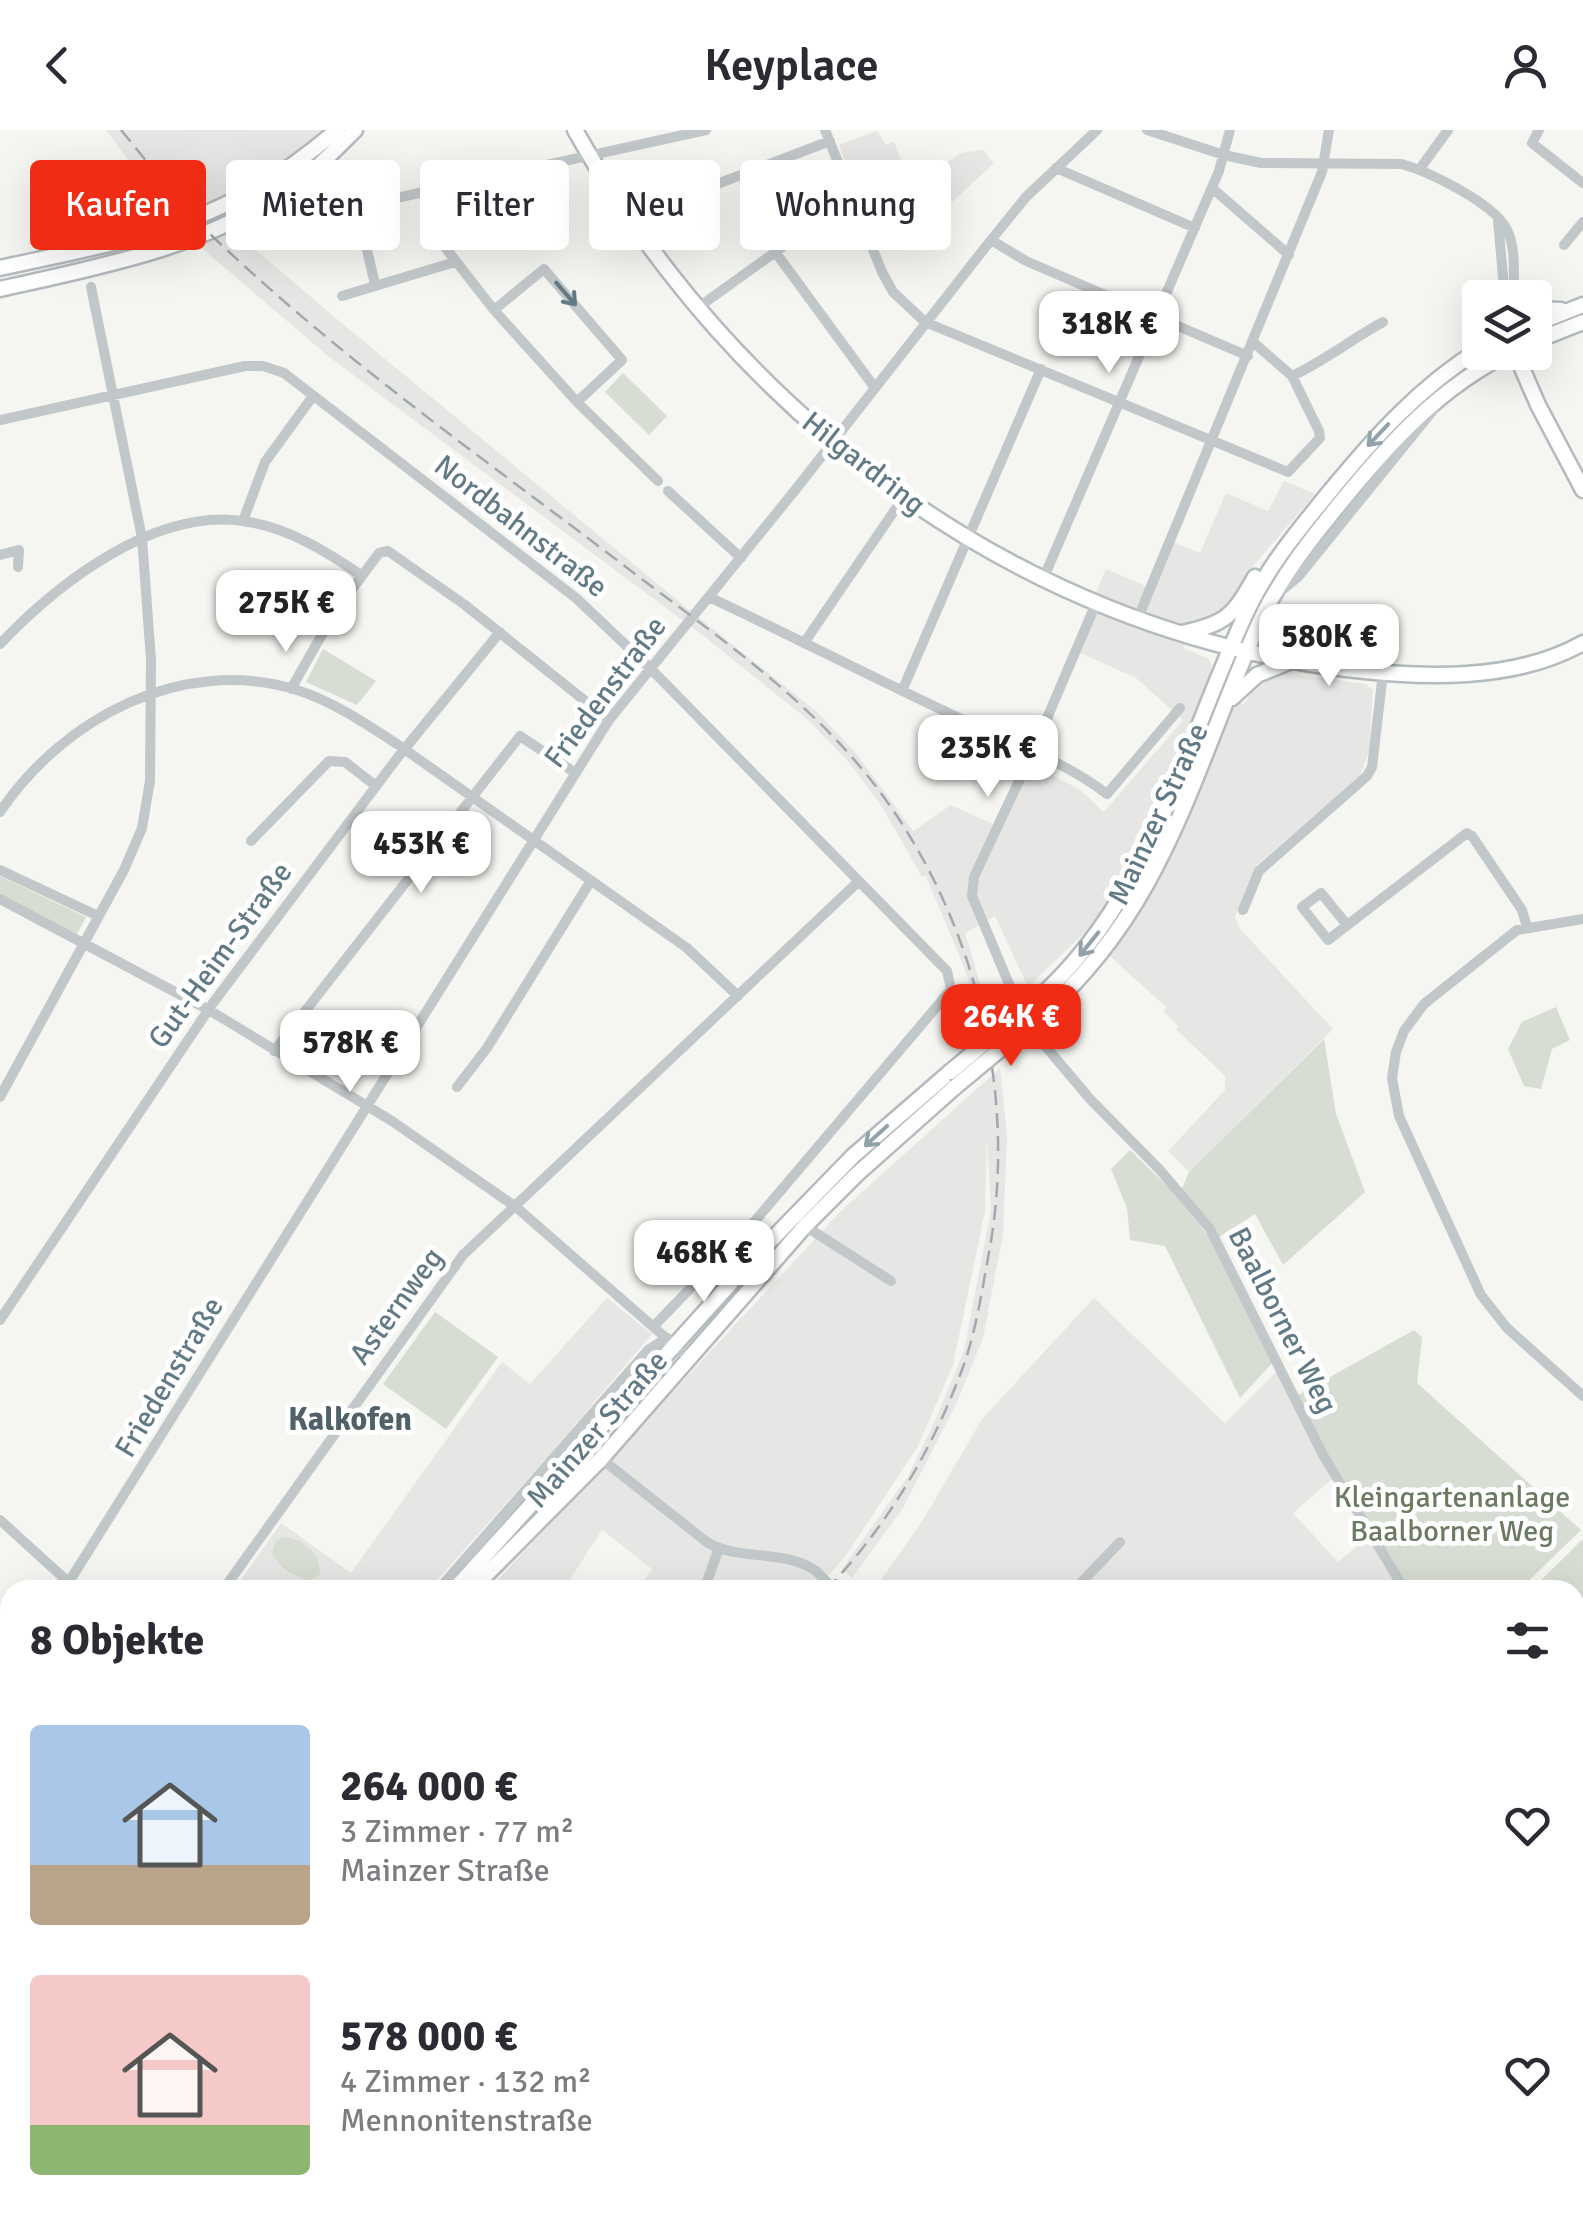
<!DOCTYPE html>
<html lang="de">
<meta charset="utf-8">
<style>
body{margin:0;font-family:Signika,sans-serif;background:#f2f2f3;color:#2b2b33;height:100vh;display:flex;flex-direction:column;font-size:38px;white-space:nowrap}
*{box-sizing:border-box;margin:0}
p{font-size:32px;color:#7c7c81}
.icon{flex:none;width:55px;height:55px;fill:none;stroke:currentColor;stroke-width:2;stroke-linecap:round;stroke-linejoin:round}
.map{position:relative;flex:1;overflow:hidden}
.panel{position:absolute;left:0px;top:1450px;width:1585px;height:642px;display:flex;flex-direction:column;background:#fff;border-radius:30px 30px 0 0;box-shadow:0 10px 40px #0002}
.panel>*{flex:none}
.top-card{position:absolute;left:30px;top:30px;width:1000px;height:90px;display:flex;gap:20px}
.controls{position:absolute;left:1462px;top:150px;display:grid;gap:20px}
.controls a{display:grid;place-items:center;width:90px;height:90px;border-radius:10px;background:#fff;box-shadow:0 10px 40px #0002;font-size:50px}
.price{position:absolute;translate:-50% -85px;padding:0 22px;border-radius:20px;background:#fff;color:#222;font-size:32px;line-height:65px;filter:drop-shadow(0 2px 5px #0008)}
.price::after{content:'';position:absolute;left:50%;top:60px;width:30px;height:22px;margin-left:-15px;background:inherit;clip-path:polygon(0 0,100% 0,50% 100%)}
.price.current{background:#f12c15;color:#fff}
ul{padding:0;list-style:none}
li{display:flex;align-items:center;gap:30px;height:250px;padding:0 30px}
li span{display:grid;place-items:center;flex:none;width:280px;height:200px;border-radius:10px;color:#555}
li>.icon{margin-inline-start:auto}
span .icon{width:120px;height:120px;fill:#fffc;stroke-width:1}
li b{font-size:42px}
h2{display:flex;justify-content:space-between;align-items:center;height:120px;padding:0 30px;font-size:42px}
.tag{padding:0 35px;border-radius:10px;background:#fff;box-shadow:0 10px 40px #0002;font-size:35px;line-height:90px}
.tag.current{background:#f12c15;color:#fff}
header{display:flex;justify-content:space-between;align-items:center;height:130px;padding:0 30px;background:#fff;font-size:45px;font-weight:600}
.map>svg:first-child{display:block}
.built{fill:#e6e6e4}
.green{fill:#d7ddd2}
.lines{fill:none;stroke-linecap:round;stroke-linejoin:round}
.secondary-casing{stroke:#b4bbbe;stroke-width:19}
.street{stroke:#c2c7ca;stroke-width:10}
.secondary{stroke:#fff;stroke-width:14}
.rail{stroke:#a0a9ad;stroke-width:2.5;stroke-dasharray:15 8;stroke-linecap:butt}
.secondary-bridge-casing{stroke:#b4bbbe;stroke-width:19;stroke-linecap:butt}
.street-bridge{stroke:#c2c7ca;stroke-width:10}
.secondary-bridge{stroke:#fff;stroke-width:14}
.oneway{stroke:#627a85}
.oneway2{stroke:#91a2aa}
.labels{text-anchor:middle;stroke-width:10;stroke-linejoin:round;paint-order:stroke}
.street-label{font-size:30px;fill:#627a85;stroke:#fff}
.park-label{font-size:30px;fill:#6a7b61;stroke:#fff}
.neighbourhood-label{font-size:32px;font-weight:bold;fill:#506169;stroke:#fff}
</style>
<header><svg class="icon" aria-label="back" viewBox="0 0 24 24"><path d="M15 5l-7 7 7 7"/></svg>Keyplace<svg class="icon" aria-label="person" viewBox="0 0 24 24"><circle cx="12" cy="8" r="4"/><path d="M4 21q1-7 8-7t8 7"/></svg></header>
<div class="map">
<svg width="1583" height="2091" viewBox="0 0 1583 2091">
<rect width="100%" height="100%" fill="#f5f5f1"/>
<!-- built -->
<path class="built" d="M106,0h224l-21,19 -97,60 33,32 105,89 338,279 129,103 39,41 57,78 38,-26 42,19 31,-63 55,28 25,23 79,-92 -47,-42 -64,-29 34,-80 47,20 20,-47 27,11 26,-60 42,18 16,-30 31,13 -61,71 -23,41 -21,14 -18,1 -8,27 25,11 3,6 -7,29 39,10 13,-21 26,-10 82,11 8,6 -4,61 -9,25 -103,89 -22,52 6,13 92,99 -144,143 -21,-21 57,-61v-14l-49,-47 2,-3 -15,-15 3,-4 -82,-74 -56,54 -33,-71 -30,17 26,87 -11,10 -14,-58 -40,-96 -4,1 -41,-72 -35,-46 -38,-39 -103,-83 -377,-281 -122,-104 -48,-52z
M877,1l9,14 8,-3 18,45 49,-34 22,-3 11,13 -76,71 -14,1 -25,11 -26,-74 -3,1 -11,-28z
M1000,938l7,68 -4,98 -20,104 -26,64 -54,106 -51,70 -10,-9 66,-93 26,-53 30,-72 27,-141 -4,-72 -2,73 -32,154 -35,81 -73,111 -27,30 2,3h-182l14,-21 -50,-39 -39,60h-75l353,-379z
M607,1168l45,36 -101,119 -123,137h-194l47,-67 70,50 151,-211 28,22z
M1094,1168l131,125 54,-54 53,110 -39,34 45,49 30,-25 32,53h-526l49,-70 59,-101z
M10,1808v151l-10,11v-112l7,-8 -7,-6v-27z
M963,2082l3,4 -5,5h-766l-4,-8z"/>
<!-- green -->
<path class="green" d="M623,243l44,43 -18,19 -44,-43z
M323,519l53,32 -19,24 -51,-23z
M0,746l86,41 -9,17 -77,-39z
M1556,877l14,33 -18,9 -11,40 -17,-3 -16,-37 14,-27z
M1324,909l12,75 29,78 -82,73 -28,-51 -36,23 -38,-46 8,-19z
M1130,1020l40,39 47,58 57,114 -34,37 -75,-152 -35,-6 -3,-32 -16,-39z
M435,1182l63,45 -52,72 -63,-45z
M1414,1200l8,7 -5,46 164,147 -62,60h-110l-83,-137 -28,-58z
M284,1407c20,2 37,17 36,37l-10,7c-17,-4 -30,-13 -38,-28l4,-12z
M1583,1409v128l-8,-12v-65h-44z
M1575,1759l8,14v177l-8,-8z"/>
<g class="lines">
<defs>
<path id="secondary" d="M575,0c159,285 442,499 771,539 76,9 168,13 237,-26
M0,138c137,-30 227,-42 337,-138
M0,159c98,-22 200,-41 286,-97 26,-18 47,-40 69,-62
M1514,161l4,7
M1535,179l26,1
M1535,194l48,-19
M1535,211l48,-19
M1515,222l23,53 45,85
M1182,503c44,-9 51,-17 73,-56
M1232,568l25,-23 32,-13
M1033,873c120,-103 150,-259 216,-396 20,-42 49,-76 78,-112 46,-56 91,-107 153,-146
M1038,888c130,-111 155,-252 223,-399 21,-44 50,-80 81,-118 49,-60 98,-114 169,-149
M454,1460l293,-325 106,-109 97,-84
M471,1460l130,-131 204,-233 51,-51 99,-88
M0,2004l10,-12
M0,2025l10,-13"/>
</defs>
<!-- secondary casing -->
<use href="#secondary" class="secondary-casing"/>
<!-- street -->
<path class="street" d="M825,0l57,142 11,20 32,30 363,150 32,-34 -1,-7 -27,-55 -39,-34
M1147,0l77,25 37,8 140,1c27,7 92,39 105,64 11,19 7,48 8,69
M1539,0l-7,13 51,40
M1056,38l139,60
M1419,40l29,-40
M278,47c13,23 22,37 50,36l378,-83
M1212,58l77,67
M425,64l12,43 57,73 83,92 81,79
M357,78l18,76
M628,88l202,-77
M1498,91l7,77
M991,110l35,21 222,95
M1564,115l19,-23
M776,123l99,135
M342,166l113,-34
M696,179l156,-112
M494,180l50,-41 78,91 -45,42
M1292,246c32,-15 60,-37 91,-54
M0,290l245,-54h18l21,7 292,225 75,71 296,302 4,18 -12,15 -184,217 -101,105
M668,361l73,67
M243,391l22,-59 48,-66
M0,425l19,-5 -1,17
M1044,447l175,-406 11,-41
M1277,464l21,-17 136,-168
M709,467c83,39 165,81 248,120 51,25 104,42 150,77l73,-86
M1097,471l-64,150 -59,126 -2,19 53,126 65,77 69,70 51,60 113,226 82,135
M1138,488l184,-446 7,-42
M804,513l99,-145
M0,514c59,-62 158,-139 249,-122 41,7 78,30 112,53
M291,559l42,-74 46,-62 9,-2 77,54 144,115
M902,561l139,-322
M0,682c64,-95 183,-157 297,-122 37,12 68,33 100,54l290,204 51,48
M251,711l78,-80 16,1 31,24
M0,740l98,46
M0,769l209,111 183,111 124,86 173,151
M1243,780l16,-39 108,-95 5,-9 11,-94
M1583,789l-66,11 -93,74 -20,27 -8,21 -4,26 7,38 82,179 26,33 76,68
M1347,795l-26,-32 -19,14 26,33 139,-107 5,3 50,74 5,17
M274,921l246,-315 54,36
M457,957l30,-39 103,-166
M0,967l124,-227 18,-42 8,-47 1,-121 -9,-122 -51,-251
M805,1096l86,55
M0,1190l213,-317 185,-246 102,-125
M585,1316l123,97c33,18 76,6 108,28
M0,1390l77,70
M64,1460l545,-870 187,-231 195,-249 35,-43 71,-67
M223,1460l240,-335 396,-374
M438,1460l210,-240 19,-12
M704,1460l15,-42
M1074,1460l46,-48
M0,1527l10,-10
M0,1723l10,-9
M0,1851l10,10
M0,1986l10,-12
M345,2091l11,-9"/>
<!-- secondary -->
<use href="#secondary" class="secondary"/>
<!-- rail -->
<path class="rail" d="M121,0c34,41 66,84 106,120 124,116 264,214 399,317 81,62 170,122 236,202 107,129 157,312 128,478 -8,42 -14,88 -30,128 -30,79 -75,154 -134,215
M73,2091l10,-9"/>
<defs>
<path id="secondary-bridge" d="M950,942l83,-69
M955,957l83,-69"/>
</defs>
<!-- secondary-bridge casing -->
<use href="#secondary-bridge" class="secondary-bridge-casing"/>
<!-- street-bridge -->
<path class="street-bridge" d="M816,1441l19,19"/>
<!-- secondary-bridge -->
<use href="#secondary-bridge" class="secondary-bridge"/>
</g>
<!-- one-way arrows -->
<defs><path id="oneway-shaft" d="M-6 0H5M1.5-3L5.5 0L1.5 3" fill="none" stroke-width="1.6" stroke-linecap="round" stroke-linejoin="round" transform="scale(2.5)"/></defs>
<use class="oneway" href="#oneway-shaft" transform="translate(566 164) rotate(49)"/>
<g class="oneway2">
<use href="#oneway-shaft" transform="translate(1378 305) rotate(133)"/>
<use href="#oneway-shaft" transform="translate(1089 814) rotate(129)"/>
<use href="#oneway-shaft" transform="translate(876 1006) rotate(138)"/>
</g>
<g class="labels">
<!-- street labels -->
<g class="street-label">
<text transform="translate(864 333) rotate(38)" y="10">Hilgardring</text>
<text transform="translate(521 396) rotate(38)" y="10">Nordbahnstraße</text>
<text transform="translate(605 562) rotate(-53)" y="10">Friedenstraße</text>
<text transform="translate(1158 684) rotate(-65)" y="10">Mainzer Straße</text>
<text transform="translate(220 825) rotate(-54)" y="10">Gut-Heim-Straße</text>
<text transform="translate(396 1176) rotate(-54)" y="10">Asternweg</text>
<text transform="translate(1283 1190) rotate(63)" y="10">Baalborner Weg</text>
<text transform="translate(169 1247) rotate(-59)" y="10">Friedenstraße</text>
<text transform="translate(597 1299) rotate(-49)" y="10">Mainzer Straße</text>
</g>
<!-- park labels -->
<g class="park-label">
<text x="1452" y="1377">Kleingartenanlage<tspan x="1452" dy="34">Baalborner Weg</tspan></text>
</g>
<!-- neighbourhood labels -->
<g class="neighbourhood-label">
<text x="350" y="1300">Kalkofen</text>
</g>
</g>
</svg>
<div class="controls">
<a><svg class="icon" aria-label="layers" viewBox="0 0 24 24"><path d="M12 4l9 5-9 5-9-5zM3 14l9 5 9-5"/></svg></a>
</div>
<b class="price" style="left:1109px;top:246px">318K €</b>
<b class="price" style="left:286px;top:525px">275K €</b>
<b class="price" style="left:1329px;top:559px">580K €</b>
<b class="price" style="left:988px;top:670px">235K €</b>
<b class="price" style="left:421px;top:766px">453K €</b>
<b class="price current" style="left:1011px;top:939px">264K €</b>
<b class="price" style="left:350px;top:965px">578K €</b>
<b class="price" style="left:704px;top:1175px">468K €</b>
<div class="top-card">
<a class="tag current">Kaufen</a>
<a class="tag">Mieten</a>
<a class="tag">Filter</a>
<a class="tag">Neu</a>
<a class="tag">Wohnung</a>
</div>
<section class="panel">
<h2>8 Objekte<svg class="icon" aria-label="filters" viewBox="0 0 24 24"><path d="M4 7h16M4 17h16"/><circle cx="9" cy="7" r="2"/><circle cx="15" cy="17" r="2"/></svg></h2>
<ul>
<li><span style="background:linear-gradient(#a9c7e8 70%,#b9a48a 0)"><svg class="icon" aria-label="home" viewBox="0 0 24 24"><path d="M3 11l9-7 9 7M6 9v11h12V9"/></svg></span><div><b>264 000 €</b><p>3 Zimmer · 77 m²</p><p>Mainzer Straße</p></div><svg class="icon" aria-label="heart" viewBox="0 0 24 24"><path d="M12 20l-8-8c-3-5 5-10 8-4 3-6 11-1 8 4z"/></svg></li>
<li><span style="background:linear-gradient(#f6c9c9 75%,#8fb573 0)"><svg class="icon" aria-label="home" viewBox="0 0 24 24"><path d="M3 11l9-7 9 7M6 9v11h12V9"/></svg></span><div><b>578 000 €</b><p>4 Zimmer · 132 m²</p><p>Mennonitenstraße</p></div><svg class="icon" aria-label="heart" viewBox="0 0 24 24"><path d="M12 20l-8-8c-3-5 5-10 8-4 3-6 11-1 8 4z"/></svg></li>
</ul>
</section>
</div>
